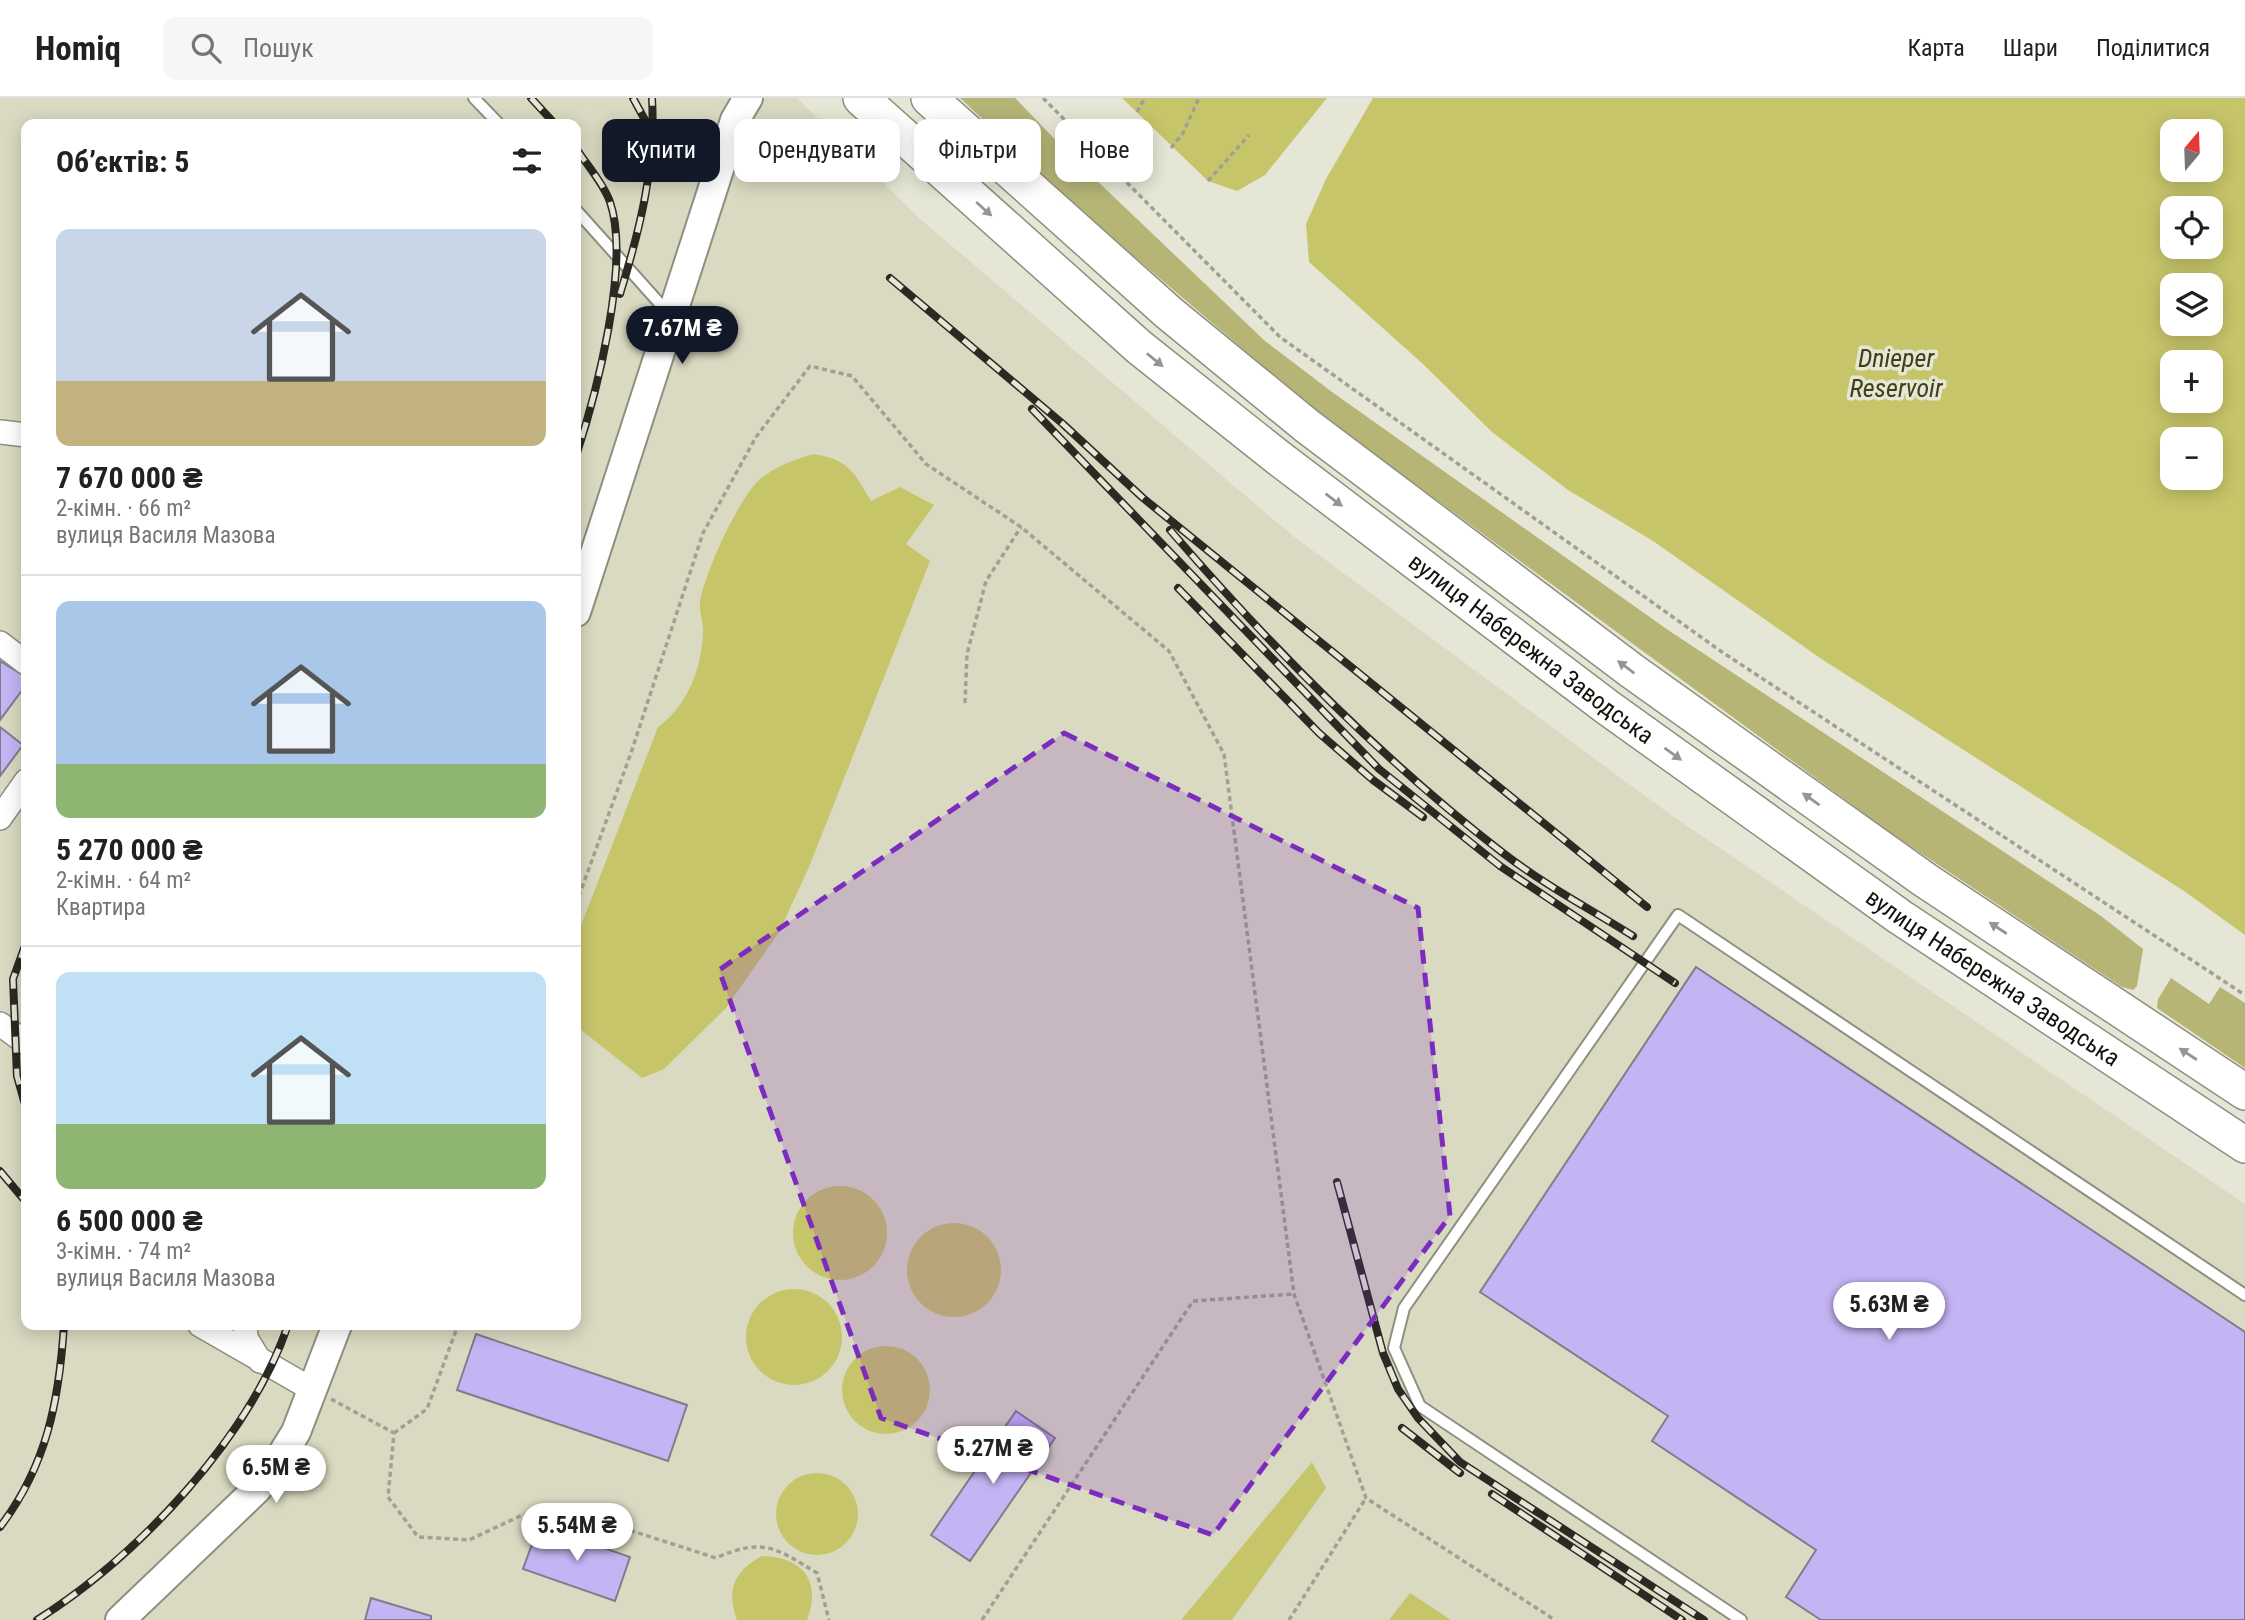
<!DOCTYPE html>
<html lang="uk">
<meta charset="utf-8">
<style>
body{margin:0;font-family:"Roboto Condensed",sans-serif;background:#f6f6f6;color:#202124;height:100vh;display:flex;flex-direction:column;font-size:26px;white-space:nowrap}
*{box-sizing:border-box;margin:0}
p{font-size:23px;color:#757577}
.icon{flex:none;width:38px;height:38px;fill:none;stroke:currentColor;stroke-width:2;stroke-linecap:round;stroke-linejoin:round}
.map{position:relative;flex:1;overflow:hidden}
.drawer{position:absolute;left:21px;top:21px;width:560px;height:1211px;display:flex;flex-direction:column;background:#fff;border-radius:14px;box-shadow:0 4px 18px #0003}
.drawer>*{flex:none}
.banner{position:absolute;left:602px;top:21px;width:665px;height:63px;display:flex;gap:14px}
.needle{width:46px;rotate:19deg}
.fabs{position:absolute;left:2160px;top:21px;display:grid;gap:14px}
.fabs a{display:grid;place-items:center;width:63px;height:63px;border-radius:14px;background:#fff;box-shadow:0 4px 18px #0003;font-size:35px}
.price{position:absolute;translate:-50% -60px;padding:0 16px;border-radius:24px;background:#fff;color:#222;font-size:23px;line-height:46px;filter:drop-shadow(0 2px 4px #0008)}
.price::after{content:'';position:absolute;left:50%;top:42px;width:21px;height:16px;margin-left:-10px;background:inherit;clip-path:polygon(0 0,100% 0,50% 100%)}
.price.selected{background:#111827;color:#fff}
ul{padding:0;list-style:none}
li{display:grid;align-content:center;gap:14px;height:371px;padding:0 35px}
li+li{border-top:2px solid #e0e0e0}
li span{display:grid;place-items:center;height:217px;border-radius:14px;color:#555}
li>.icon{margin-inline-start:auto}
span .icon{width:126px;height:126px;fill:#fffc;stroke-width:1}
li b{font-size:30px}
h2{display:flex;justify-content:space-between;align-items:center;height:84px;padding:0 35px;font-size:30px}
.chip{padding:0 24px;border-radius:14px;background:#fff;box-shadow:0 4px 18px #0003;font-size:24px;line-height:63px}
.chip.selected{background:#111827;color:#fff}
header{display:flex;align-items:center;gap:42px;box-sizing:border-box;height:98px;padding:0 35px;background:#fff;border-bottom:2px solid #e0e0e0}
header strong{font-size:33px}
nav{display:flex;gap:38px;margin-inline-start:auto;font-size:24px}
.search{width:490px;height:63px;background:#f6f6f6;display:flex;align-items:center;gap:18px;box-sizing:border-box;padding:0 24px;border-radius:14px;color:#757577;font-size:26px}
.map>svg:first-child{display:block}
.built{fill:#dadac2;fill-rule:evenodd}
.green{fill:#b6b576}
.water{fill:#c7c56a;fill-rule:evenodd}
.building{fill:#c5b4f4;stroke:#807d8b;stroke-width:2}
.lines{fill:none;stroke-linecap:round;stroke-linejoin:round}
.service-casing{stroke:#8f8f7f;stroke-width:14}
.minor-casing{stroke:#8f8f7f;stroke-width:26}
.tertiary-casing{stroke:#8f8f7f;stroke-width:32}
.primary-casing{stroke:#8f8f7f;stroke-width:38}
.path{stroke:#a0a194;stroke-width:3.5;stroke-dasharray:5 3.5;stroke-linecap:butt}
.service{stroke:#fff;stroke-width:10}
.minor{stroke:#fff;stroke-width:23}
.tertiary{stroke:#fff;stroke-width:28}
.primary{stroke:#fff;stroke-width:35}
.rail-casing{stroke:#2a2a23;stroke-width:8}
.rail{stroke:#e5e6d5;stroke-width:5;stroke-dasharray:16;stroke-linecap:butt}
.oneway{fill:#959592}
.marked{fill:#7b2cbf;fill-opacity:0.2;stroke:#7b2cbf;stroke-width:5;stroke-dasharray:14 9;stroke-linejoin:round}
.labels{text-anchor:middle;stroke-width:7;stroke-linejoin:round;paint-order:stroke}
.street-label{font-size:24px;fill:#13130d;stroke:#e5e6d5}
.water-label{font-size:26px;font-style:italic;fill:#403f18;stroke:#e5e6d5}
</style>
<header>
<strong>Homiq</strong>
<div class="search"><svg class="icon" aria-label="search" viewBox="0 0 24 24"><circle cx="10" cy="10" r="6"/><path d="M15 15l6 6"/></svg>Пошук</div>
<nav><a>Карта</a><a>Шари</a><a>Поділитися</a></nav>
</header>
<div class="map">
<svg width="2245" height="1522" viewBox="0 0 2245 1522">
<rect width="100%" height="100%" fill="#e5e6d5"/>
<!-- built -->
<path class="built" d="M0,0h797l122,120 374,318 378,279 574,389v416h-2245zM26,26h550v1201h-550z"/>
<!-- green -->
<path class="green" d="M960,0h55l57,59 193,184 67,51 336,238 433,286 42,33 -6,37 -4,4 -11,-3 -230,-153 -574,-421 -242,-206z
M2171,880l38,26 11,-17 25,16v65l-88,-60 1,-9z"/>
<!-- water -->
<path class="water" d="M1122,0h205l-62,77 -28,16 -29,-10z
M1373,0h872v837l-61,-44 -364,-233 -167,-117 -85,-51 -76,-58 -69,-68 -114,-102 -3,-38 20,-45zM2172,33h38v39h-38zM2172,110h38v39h-38zM2172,187h38v39h-38zM2172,264h38v39h-38zM2172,341h38v39h-38z
M814,356c35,6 40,18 57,47l29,-14 34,18 -28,39 24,17 -121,306 -30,65 -53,76 -62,61 -22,9 -66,-52v-88l82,-211c29,-21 43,-57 45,-93 1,-10 -4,-21 -3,-32 4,-28 37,-99 57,-120 16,-15 36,-22 57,-28z
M793 1135a47 47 0 1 1 94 0a47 47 0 1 1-94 0Z
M907 1172a47 47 0 1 1 94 0a47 47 0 1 1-94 0Z
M746 1239a48 48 0 1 1 96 0a48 48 0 1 1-96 0Z
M842 1292a44 44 0 1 1 88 0a44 44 0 1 1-88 0Z
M1312,1364l14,26 -94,132h-51z
M776 1416a41 41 0 1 1 82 0a41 41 0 1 1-82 0Z
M762,1458c41,1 60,25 45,64h-70c-11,-30 -3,-49 25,-64z
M1410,1495l41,27h-62z"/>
<!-- building -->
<path class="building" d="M0,563l26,16v8l-26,35z
M0,629l23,18 -23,31z
M1696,869l549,365v288h-424l-35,-23 30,-47 -164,-109 16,-25 -188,-124z
M476,1236l211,71 -19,56 -211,-71z
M1016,1313l39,27 -85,123 -39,-26z
M539,1427l91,32 -15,44 -92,-32z
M371,1500l60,18v4h-66z"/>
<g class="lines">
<defs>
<path id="service" d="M474,0l25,26
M576,112l94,105
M1741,1522l-321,-214 -26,-58 10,-40 274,-393 567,380"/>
<path id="minor" d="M0,334l26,3
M0,545l26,20
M0,720l26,-37
M0,926l26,19
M200,1227l113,65
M245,1227l1,13 14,23"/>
<path id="tertiary" d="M576,514l159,-492 13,-22
M120,1522l136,-130 19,-24 21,-34 41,-107"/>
<g id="primary">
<path id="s1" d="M861,0l278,249 141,112 327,248 293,210 345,228"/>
<path d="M929,0l240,215 138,113 325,245 293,209 320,212"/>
</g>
</defs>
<!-- service casing -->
<use href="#service" class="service-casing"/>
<!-- minor casing -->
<use href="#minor" class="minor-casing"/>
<!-- tertiary casing -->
<use href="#tertiary" class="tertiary-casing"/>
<!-- primary casing -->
<use href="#primary" class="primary-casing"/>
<!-- path -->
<path class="path" d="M1043,0l237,239 442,315 523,343
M1137,14l8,-14
M1171,50l12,-15 16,-35
M1208,83l41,-46
M965,605l2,-49 19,-73 35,-54
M576,806l55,-151 72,-220 53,-96 54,-71 42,10 74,88 95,63 148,124 55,103 70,540 72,204 189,122
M331,1301l63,34 -6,64 30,40 51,3 51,-24 38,-9 158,51c47,-21 60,-10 101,15l12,47
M394,1335l33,-24 31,-84
M982,1522l211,-319 101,-7
M1289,1522l77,-122"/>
<!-- service -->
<use href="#service" class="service"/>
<!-- minor -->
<use href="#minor" class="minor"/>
<!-- tertiary -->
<use href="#tertiary" class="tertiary"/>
<!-- primary -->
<use href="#primary" class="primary"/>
<defs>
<path id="rail" d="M531,0l24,26
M633,0l18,33
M576,50c10,16 28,36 34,54 21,61 -14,193 -34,254
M890,180l173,146 80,74 504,409
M620,196c20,-65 36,-128 32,-196
M1032,311l347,360 121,97 175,117
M1170,432c101,117 210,228 333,323 40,31 87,56 130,83
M1178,490l141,145 54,47 50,37
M26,845l-13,36 4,97 9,32
M0,1073l26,31
M1337,1084l46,171 15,36 20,29 42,44 244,158
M1402,1330l58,45
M1492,1396l190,126
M0,1429c47,-62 59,-126 64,-202
M37,1522c101,-64 212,-181 251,-295"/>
</defs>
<!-- rail casing -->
<use href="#rail" class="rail-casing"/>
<!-- rail -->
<use href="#rail" class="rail"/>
</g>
<!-- one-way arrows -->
<defs><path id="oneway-solid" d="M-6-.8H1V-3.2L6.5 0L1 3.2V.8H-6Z" transform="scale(1.75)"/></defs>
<g class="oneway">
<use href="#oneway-solid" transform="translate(984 111) rotate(42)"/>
<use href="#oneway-solid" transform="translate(1155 262) rotate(39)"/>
<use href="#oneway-solid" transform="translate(1334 402) rotate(37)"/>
<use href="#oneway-solid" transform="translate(1626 569) rotate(-143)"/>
<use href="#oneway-solid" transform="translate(1673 656) rotate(36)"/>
<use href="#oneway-solid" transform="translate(1811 701) rotate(-145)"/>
<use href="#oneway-solid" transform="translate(1998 830) rotate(-147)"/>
<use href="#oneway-solid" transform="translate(2188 956) rotate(-147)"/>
</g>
<!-- marked area -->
<path class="marked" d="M1064,635l354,175 32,308 -237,319 -332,-117 -162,-448z"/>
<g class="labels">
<!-- street labels -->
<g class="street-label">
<text dy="8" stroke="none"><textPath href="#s1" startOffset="868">вулиця Набережна Заводська</textPath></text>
<text dy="8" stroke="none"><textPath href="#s1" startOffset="1435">вулиця Набережна Заводська</textPath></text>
</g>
<!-- water labels -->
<g class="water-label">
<text x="1896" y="269">Dnieper<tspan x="1896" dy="30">Reservoir</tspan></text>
</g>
</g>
</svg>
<div class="fabs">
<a><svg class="needle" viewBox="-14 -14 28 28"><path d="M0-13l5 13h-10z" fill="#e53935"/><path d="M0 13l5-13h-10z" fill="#757577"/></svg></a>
<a><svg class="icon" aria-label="locate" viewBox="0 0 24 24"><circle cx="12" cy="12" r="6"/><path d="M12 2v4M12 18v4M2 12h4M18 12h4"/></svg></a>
<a><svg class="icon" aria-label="layers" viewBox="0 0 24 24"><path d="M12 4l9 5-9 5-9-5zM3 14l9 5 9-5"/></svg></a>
<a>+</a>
<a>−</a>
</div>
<b class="price selected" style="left:682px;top:268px">7.67M ₴</b>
<b class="price" style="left:1889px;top:1244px">5.63M ₴</b>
<b class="price" style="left:993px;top:1388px">5.27M ₴</b>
<b class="price" style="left:276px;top:1407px">6.5M ₴</b>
<b class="price" style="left:577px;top:1465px">5.54M ₴</b>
<div class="banner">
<a class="chip selected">Купити</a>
<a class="chip">Орендувати</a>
<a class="chip">Фільтри</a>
<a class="chip">Нове</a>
</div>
<section class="drawer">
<h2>Об’єктів: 5<svg class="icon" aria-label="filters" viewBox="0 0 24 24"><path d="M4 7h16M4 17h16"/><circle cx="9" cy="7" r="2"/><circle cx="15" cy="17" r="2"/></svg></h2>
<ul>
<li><span style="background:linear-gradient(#c9d6e8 70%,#c2b280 0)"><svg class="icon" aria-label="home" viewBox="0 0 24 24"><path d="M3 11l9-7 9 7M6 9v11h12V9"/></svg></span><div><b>7 670 000 ₴</b><p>2-кімн. · 66 m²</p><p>вулиця Василя Мазова</p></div></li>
<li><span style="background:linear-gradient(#a9c7e8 75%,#8fb573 0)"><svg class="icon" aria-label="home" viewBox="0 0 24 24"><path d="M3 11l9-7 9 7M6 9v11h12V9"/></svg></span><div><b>5 270 000 ₴</b><p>2-кімн. · 64 m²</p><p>Квартира</p></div></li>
<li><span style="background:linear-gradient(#bfe0f5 70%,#8fb573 0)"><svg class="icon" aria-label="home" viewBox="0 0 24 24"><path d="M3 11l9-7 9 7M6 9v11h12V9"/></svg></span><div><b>6 500 000 ₴</b><p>3-кімн. · 74 m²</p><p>вулиця Василя Мазова</p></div></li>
</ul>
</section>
</div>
